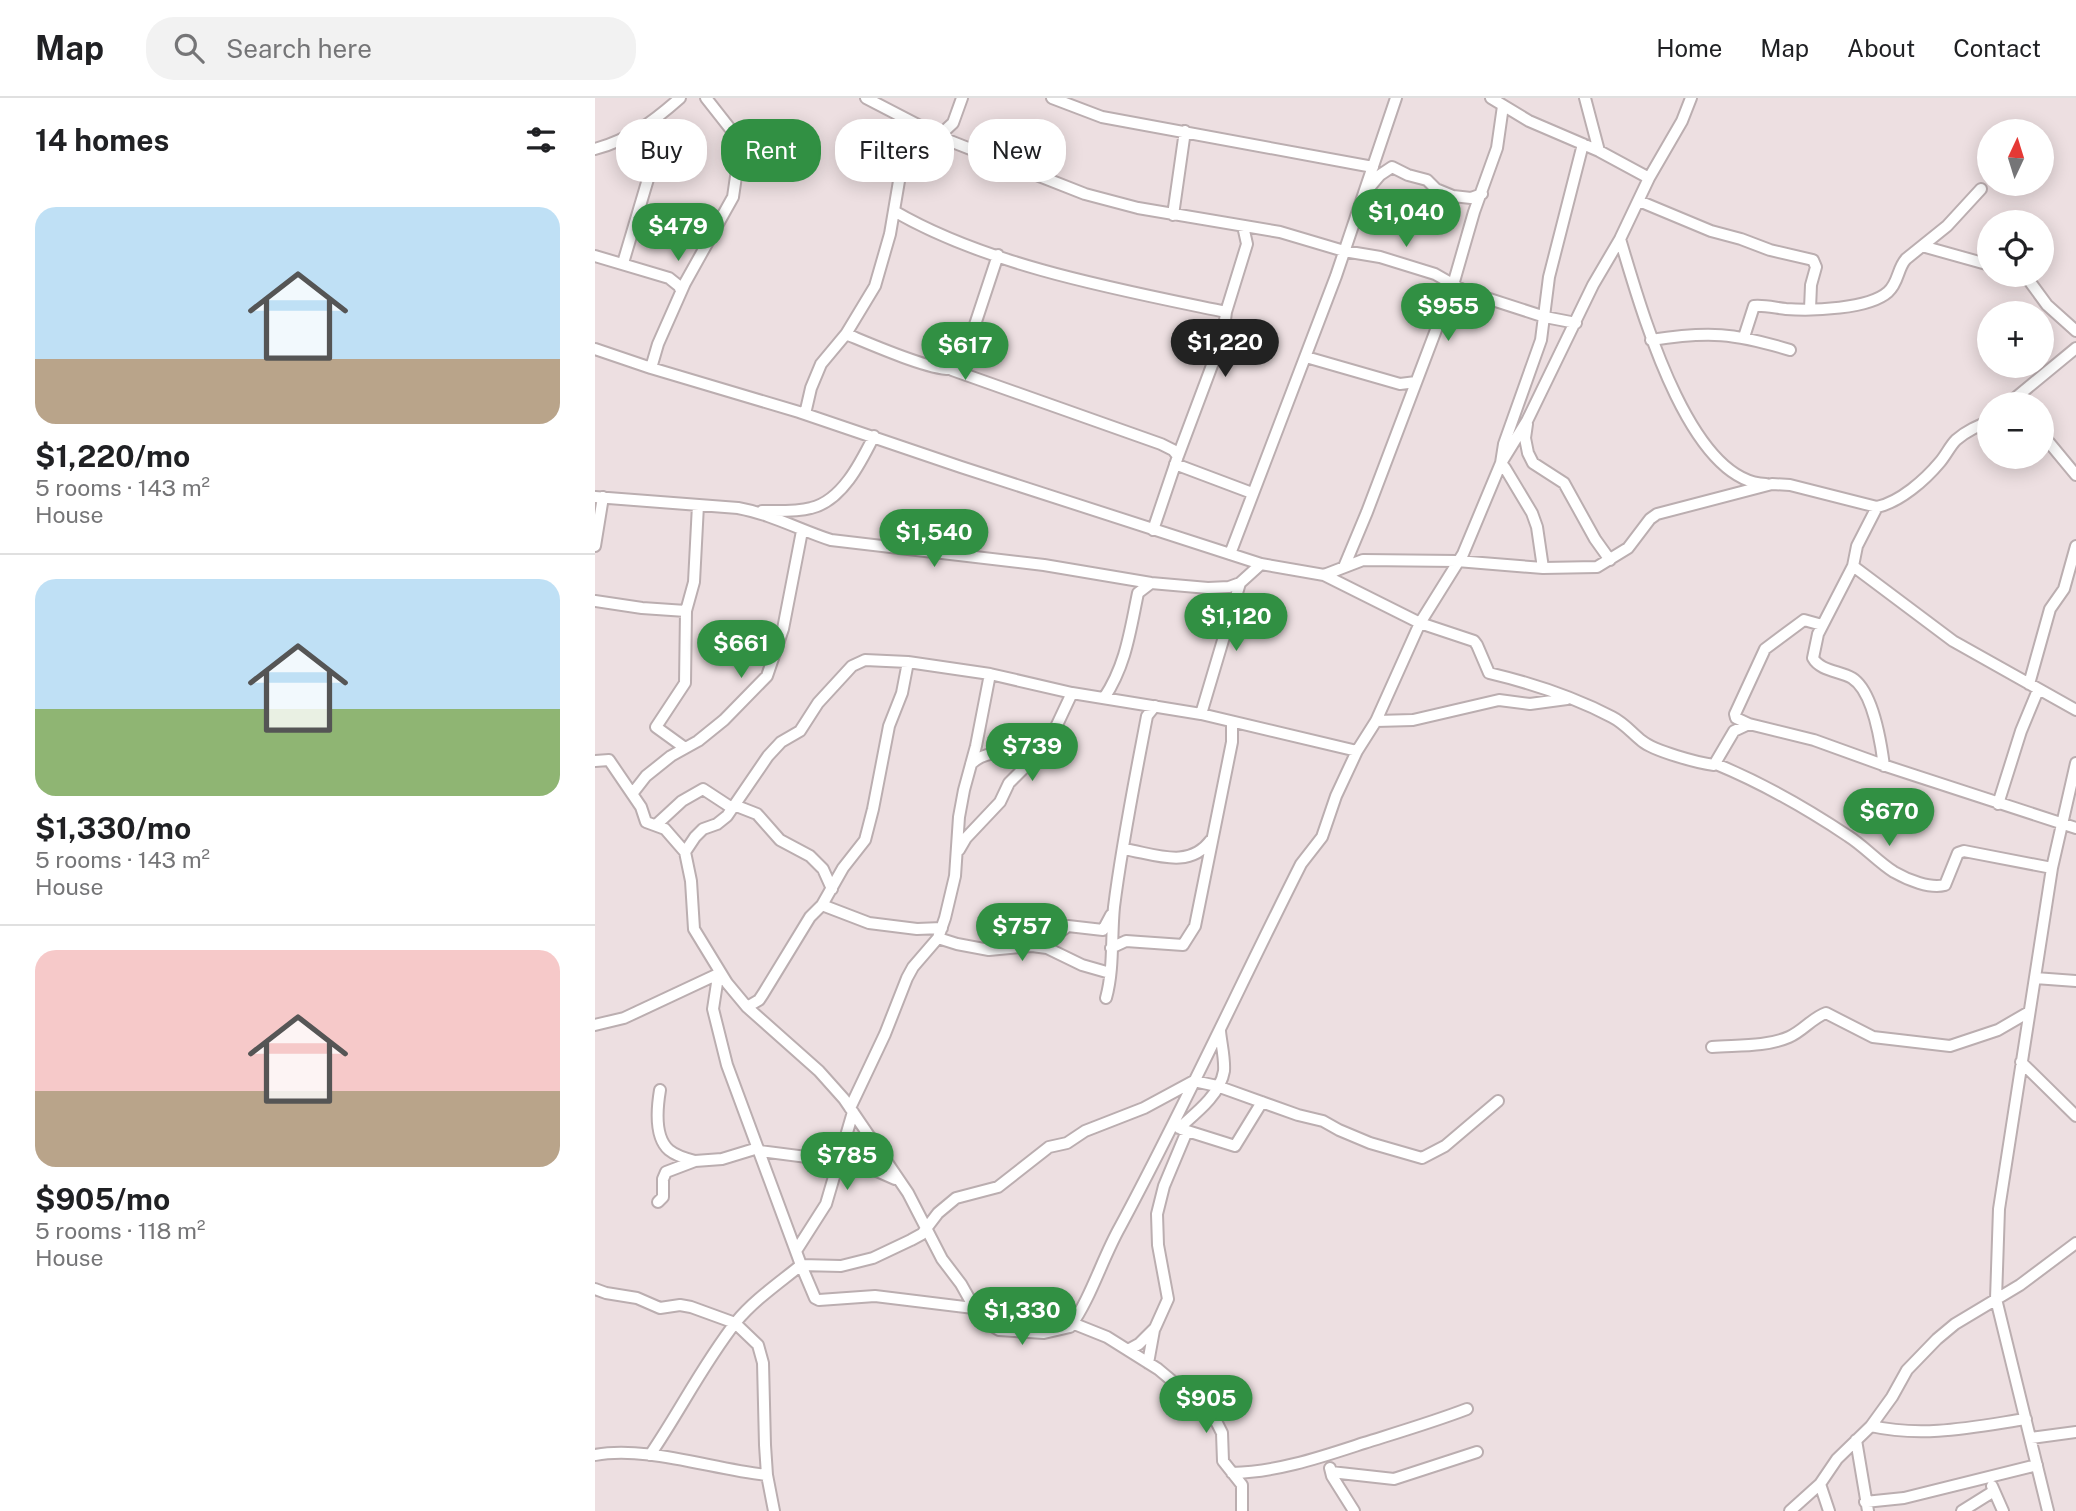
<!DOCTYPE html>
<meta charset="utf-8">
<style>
body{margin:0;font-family:"Public Sans",sans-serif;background:#f2f2f2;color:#202124;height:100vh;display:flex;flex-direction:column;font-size:26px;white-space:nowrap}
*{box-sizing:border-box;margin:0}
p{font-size:23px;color:#757577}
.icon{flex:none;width:38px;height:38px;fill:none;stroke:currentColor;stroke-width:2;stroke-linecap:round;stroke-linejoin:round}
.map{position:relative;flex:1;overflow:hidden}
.sheet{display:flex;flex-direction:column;background:#fff;width:595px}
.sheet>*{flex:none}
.hud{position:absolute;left:21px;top:21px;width:665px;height:63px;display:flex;gap:14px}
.needle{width:46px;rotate:4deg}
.fabs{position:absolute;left:1382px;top:21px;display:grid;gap:14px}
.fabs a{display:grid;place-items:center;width:77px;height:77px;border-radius:50%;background:#fff;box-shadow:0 4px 18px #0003;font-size:35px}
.price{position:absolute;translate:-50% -60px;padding:0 16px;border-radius:24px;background:#319043;color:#fff;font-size:23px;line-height:46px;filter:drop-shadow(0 2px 4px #0008)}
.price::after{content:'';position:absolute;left:50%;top:42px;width:21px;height:16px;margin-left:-10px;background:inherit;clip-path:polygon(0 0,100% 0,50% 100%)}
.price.active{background:#222;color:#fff}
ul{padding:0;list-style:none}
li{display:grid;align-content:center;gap:14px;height:371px;padding:0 35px}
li+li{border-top:2px solid #e0e0e0}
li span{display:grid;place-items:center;height:217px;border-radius:21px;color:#555}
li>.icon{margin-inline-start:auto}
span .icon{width:126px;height:126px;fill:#fffc;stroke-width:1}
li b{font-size:30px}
h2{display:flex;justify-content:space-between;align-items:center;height:84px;padding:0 35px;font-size:30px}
.chip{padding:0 24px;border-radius:28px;background:#fff;box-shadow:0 4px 18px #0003;font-size:24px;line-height:63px}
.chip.active{background:#319043;color:#fff}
header{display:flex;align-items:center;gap:42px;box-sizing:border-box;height:98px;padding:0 35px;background:#fff;border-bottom:2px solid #e0e0e0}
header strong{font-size:33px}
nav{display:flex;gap:38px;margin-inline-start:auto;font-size:24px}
.search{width:490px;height:63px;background:#f2f2f2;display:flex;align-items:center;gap:18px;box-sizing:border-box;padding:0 24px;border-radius:28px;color:#757577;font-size:26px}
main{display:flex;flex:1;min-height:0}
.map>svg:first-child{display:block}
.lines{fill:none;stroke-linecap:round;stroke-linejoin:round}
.minor-casing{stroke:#bbaeb0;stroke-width:14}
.minor{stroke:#fff;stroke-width:10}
</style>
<header>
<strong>Map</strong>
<div class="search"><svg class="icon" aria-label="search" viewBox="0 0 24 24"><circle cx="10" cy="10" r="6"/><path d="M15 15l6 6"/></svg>Search here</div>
<nav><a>Home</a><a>Map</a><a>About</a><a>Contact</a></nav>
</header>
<main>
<section class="sheet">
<h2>14 homes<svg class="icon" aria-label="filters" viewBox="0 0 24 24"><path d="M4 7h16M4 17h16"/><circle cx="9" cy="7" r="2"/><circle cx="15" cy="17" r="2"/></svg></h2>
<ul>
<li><span style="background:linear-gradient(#bfe0f5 70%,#b9a48a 0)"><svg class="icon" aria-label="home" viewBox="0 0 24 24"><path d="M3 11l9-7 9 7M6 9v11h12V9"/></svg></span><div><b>$1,220/mo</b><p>5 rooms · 143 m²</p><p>House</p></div></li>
<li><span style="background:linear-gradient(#bfe0f5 60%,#8fb573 0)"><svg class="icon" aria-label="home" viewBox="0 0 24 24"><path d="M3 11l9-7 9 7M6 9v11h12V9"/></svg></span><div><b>$1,330/mo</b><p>5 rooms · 143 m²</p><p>House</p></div></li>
<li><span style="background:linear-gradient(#f6c9c9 65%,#b9a48a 0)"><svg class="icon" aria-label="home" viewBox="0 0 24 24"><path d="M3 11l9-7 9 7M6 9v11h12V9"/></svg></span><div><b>$905/mo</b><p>5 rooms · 118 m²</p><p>House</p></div></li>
</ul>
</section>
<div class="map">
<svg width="1481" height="1413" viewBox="0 0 1481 1413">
<rect width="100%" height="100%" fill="#eddfe1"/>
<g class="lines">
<defs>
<path id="minor" d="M271,0l79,41 140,55 53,14 142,24 64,19 36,6 55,17 28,16 14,5 68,22 31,6
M457,0l50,19 271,50
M896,0l38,23 70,30 50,27
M990,0l14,53
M344,38l14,-13 9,-25
M0,51c34,-9 59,-28 85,-51
M774,90l11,-13 12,-8 16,8 19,5 9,9 17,7 18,2 11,-4
M1044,103l72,30 30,8 29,11 43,10 3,7 -5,18 -1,24
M299,113c94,55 226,79 332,101
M578,117l12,-84
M1025,141c19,62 67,243 146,245
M1327,148l68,19
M0,158l74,22 10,8 2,5
M28,165l25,-84 -2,-24 -14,-21
M1430,177l22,30 29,26
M251,236c22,9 85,37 106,35 6,0 6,-1 10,-5l36,-109
M1149,239l10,-31c10,-1 22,2 32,3 26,2 83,0 102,-17 11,-10 9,-23 18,-33l41,-33 34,-37
M1056,242c58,-9 83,-7 139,10
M0,251l56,19 148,44 162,55 300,97 63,11 39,-15 94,1 86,7 54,-1 31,-19 22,-29 7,-5 115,-30 18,1 87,22c23,-5 48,-27 63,-45 6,-7 10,-16 16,-22 10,-9 22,-14 34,-19
M711,259l94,27 16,-2
M56,270l7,-24 27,-61 48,-86 7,-48 -8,-18 -26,-33
M357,272l209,74 12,6 5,6
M1413,306l68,-56
M210,316l6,-26 10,-24 25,-30 29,-48 15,-52 19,-112
M932,326l-2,14 3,15 5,10 31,20 31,56 15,21
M1447,336l34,41
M580,366l77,29
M0,399l143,11c33,6 62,22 93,32l213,25 107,18 57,5 21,-1 11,-4 21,-19
M1282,409l-20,39 -4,20 -35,68 -5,24c7,13 27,13 39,20 21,13 29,65 32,88
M167,413c16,0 34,1 49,-3 31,-7 50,-46 63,-72
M558,432l25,-74 45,-120 3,-24 21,-68 -4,-18
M0,448l8,-49
M635,456l106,-278 60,-178
M1258,468l100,75 123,69
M749,469l23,-55 86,-227 21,-73 23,-64 6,-42
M948,470l-6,-41 -5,-14 -27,-45 -4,-5 3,-19 37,-104 8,-63 34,-133
M729,477l96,48 54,18 3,4 12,28c42,10 85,24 123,44 12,6 20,16 30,24 12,10 56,22 72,24l20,-34 15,-7 65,16 72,26 190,62
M0,503l47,7 44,3 8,-29 4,-77
M1434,586l21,-75 14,-20 12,-43
M509,600c22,-33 26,-67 34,-105l13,-10
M606,616l39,-131
M781,623l37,-1 86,-20 31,4 37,-5
M1154,626l-13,-6 -1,-4 30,-65 39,-29 18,5
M90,650l-29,-21 29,-44 1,-72
M0,663l14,-1 32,47 5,15 19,7 20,23 6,29 3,48 33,54 20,24 72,64 25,28 64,94 34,66 19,25 14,25 14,15 10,6 45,3 26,-6c21,-29 32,-68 50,-100 64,-119 120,-242 181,-363l21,-27 14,-41 21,-45 19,-30 44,-98 43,-69 38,-91 26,-42 66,-136 27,-46 29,-61 33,-57 9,-23
M376,666c15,-16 49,-12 69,-12
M1121,666c46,19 90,44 132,72 16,10 30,26 46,36 14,8 36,17 51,13l13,-32 6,-2 88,17
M37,696l14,-18 25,-20 27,-15 26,-21 43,-44 16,-47 19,-98
M1403,706l23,-73 17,-41
M139,707l23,9 23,26 30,16 13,13 9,20
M61,727l26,-24 21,-12 29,19
M529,751c31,5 65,21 87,-9
M364,752l7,-12 34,-36 9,-19 39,-39 24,-51
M90,754l10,-15 8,-8 14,-5 10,-8 41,-60 13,-14 19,-11 18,-28 34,-37 13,-6 43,2 82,12 82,19 129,21 156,37
M227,807l47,18 48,6 25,-1
M343,840l19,6 32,6 43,-4 15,2 35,17 28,8
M445,849l28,-21 35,4 8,-15
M516,850l15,-7 57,4 12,-19 37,-184v-20
M124,872l-6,39 14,56 74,200 14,33 4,2 56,-4 171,21 26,6 35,14 51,32 55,46 9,18 1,28 19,24v26
M1440,880l41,3
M511,900c8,-29 5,-61 8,-91 8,-64 21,-128 33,-191l8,-10
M152,909l12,-7 4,-6 47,-77 12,-12 21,-37 22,-28 8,-31 16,-83 13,-33 6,-31
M0,927l29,-7 94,-44
M1117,949c25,-2 54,0 77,-10 14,-6 23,-19 37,-24l47,24 77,9 48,-16 31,-18
M1426,964l55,54
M65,992c-3,18 -6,47 9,60 6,5 18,9 26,11
M255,1010l35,-74 22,-56 6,-11 25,-29 7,-20 10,-42 4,-59 5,-27 12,-44 14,-72
M584,1030c17,-15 41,-33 45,-57 1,-13 -3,-28 -4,-40
M586,1031l54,17 27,-44
M165,1053l101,13 34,15
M63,1104l5,-5v-18l3,-7 29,-11 27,-2 36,-11
M201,1153l30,-47 27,-92
M0,1191l11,4 31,5 23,10 20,-3 11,2 44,16 23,22 5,18 2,82 2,30 7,36
M533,1252l11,-6 16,-16 13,-29 -10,-54 -1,-31 7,-28 23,-55
M553,1265l6,-33
M1276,1328c53,12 102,1 155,-7
M1436,1340l45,-6
M1261,1342l12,71
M0,1357c50,-10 120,15 172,20
M55,1357c30,-44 53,-91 86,-133 18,-22 43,-39 65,-57l40,1 32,-8 38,-18 11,-6 16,-21 18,-15 42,-11 51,-40 18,-4 18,-12 59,-23 50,-27 23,5 81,29 25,6 16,9 31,13 52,15 23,-12 53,-45
M735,1370l2,8 22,35
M736,1374l63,7 83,-27
M637,1375c46,-1 89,-16 132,-30 35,-11 69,-21 103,-34
M1225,1386l9,27
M1397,1388l11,25
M1270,1404l39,-4 133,-33
M1195,1413l30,-27 17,-25 34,-33 21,-29 15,-27 30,-31 18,-15 65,-39 56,-42
M1367,1413l32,-20
M1453,1413l-52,-212 3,-90 53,-341 24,-105"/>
</defs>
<!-- minor casing -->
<use href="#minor" class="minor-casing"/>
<!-- minor -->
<use href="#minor" class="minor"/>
</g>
</svg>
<div class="fabs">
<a><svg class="needle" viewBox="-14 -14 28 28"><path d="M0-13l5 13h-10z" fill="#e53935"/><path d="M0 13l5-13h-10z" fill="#757577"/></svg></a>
<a><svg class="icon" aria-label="locate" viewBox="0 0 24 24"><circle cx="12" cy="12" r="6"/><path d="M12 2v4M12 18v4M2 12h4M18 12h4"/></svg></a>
<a>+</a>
<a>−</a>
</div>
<b class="price" style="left:811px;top:151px">$1,040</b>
<b class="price" style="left:83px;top:165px">$479</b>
<b class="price" style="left:853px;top:245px">$955</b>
<b class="price active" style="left:630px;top:281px">$1,220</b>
<b class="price" style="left:370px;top:284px">$617</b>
<b class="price" style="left:339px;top:471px">$1,540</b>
<b class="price" style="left:641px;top:555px">$1,120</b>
<b class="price" style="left:146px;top:582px">$661</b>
<b class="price" style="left:437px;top:685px">$739</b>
<b class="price" style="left:1294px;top:750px">$670</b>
<b class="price" style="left:427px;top:865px">$757</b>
<b class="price" style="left:252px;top:1094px">$785</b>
<b class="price" style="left:427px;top:1249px">$1,330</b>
<b class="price" style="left:611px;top:1337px">$905</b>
<div class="hud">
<a class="chip">Buy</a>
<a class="chip active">Rent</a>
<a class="chip">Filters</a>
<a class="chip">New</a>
</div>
</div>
</main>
